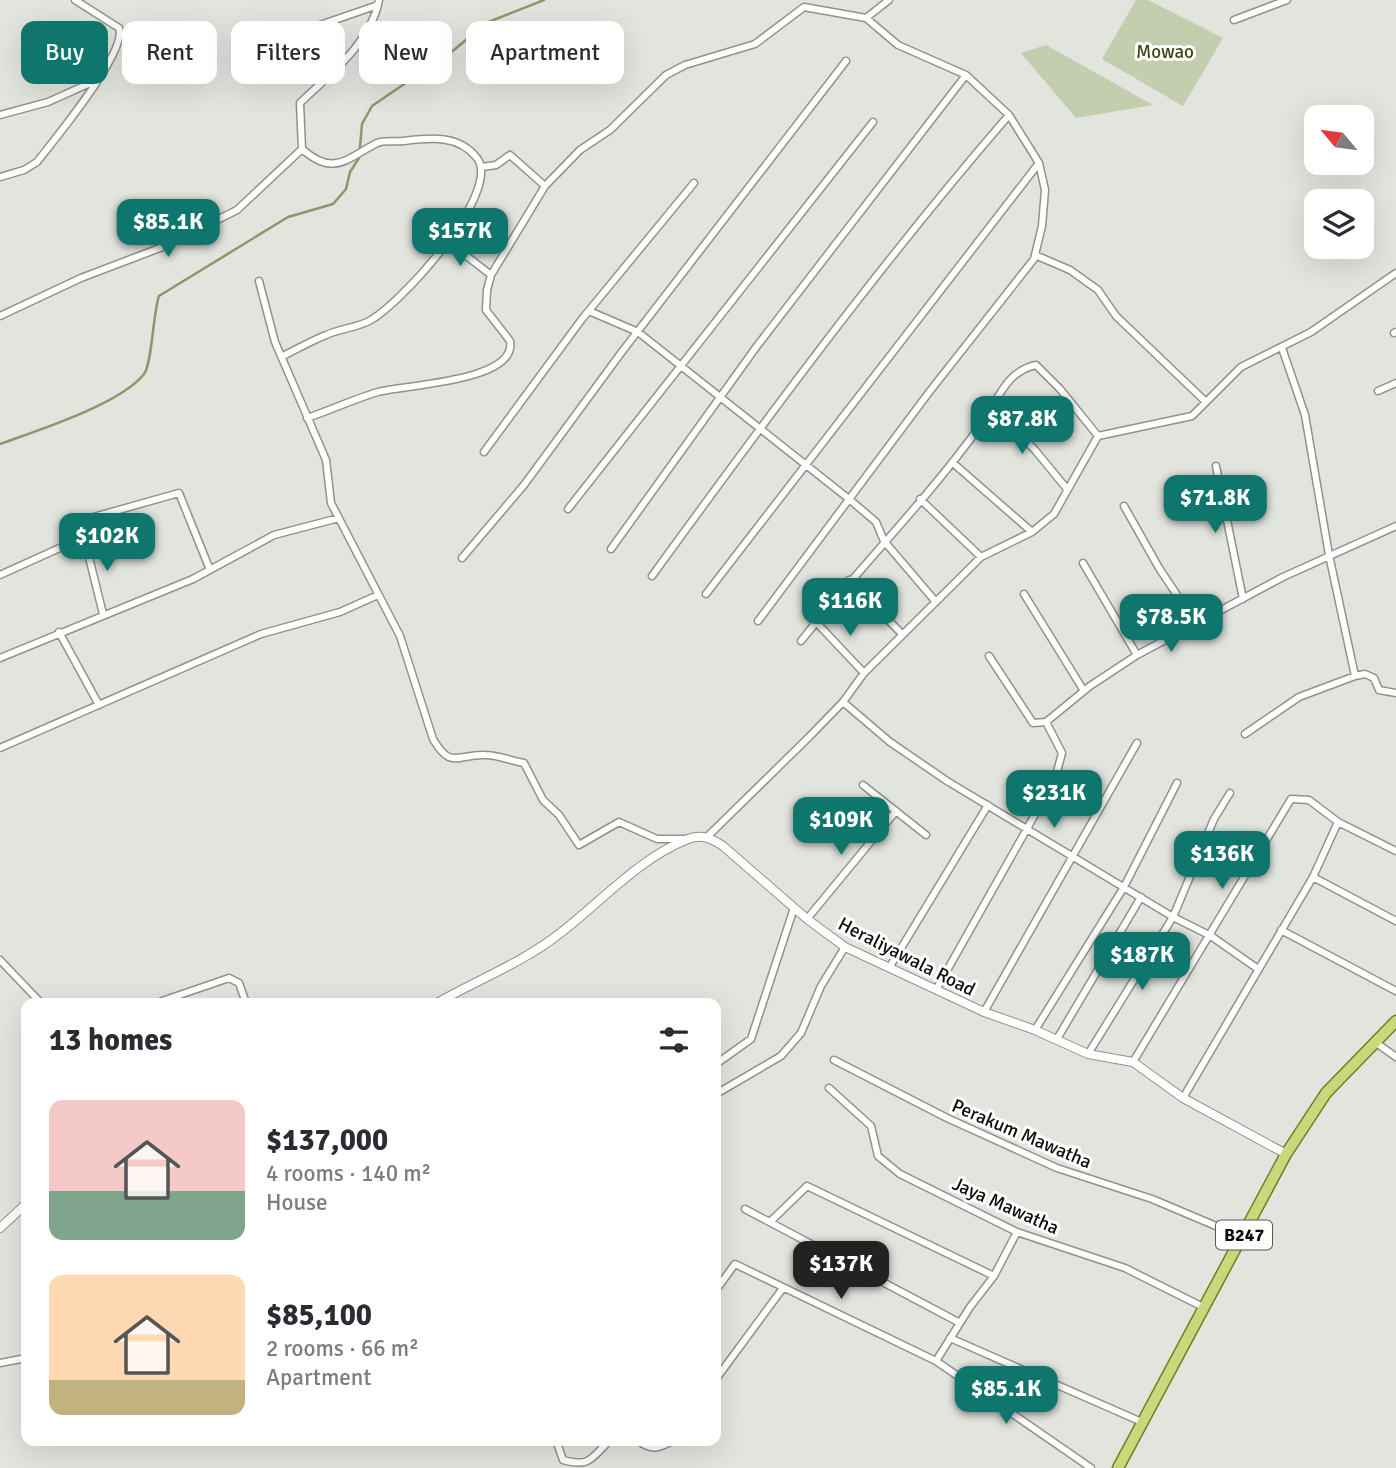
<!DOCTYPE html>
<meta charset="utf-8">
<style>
body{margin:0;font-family:Signika,sans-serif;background:#f7f7f7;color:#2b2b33;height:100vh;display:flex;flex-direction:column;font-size:26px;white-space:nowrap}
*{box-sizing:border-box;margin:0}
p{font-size:23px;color:#7c7c81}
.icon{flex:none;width:38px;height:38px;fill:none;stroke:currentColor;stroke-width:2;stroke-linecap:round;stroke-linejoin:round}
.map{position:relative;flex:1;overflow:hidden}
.sheet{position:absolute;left:21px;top:998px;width:700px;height:448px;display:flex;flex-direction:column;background:#fff;border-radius:14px;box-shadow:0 7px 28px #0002}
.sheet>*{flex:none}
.banner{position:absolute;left:21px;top:21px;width:700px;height:63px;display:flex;gap:14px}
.needle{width:46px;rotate:299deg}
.controls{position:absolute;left:1304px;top:105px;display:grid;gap:14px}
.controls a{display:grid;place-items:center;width:70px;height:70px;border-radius:14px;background:#fff;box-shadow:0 7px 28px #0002;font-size:35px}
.price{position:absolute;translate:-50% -60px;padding:0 16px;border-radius:14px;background:#0f766e;color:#fff;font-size:23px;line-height:46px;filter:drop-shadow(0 2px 4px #0008)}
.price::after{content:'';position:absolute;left:50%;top:42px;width:21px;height:16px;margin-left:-10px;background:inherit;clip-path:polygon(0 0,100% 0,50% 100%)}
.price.on{background:#222;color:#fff}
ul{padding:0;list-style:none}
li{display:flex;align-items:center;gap:21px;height:175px;padding:0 28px}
li span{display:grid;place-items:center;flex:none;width:196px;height:140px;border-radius:14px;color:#555}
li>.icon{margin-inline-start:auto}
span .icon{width:84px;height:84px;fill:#fffc;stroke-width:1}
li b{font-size:30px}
h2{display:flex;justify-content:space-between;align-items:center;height:84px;padding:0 28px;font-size:30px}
.tag{padding:0 24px;border-radius:14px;background:#fff;box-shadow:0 7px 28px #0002;font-size:24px;line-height:63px}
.tag.on{background:#0f766e;color:#fff}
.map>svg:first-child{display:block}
.green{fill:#c4cdae}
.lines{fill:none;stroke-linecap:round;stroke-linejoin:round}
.stream{stroke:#8c986a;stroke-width:2.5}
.minor-casing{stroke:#90928c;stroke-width:9}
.tertiary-casing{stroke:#90928c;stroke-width:10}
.primary-casing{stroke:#6e801d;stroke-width:13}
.minor{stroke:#fff;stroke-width:6}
.tertiary{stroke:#fff;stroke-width:8}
.primary{stroke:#c8d87d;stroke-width:10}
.labels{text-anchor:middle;stroke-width:6;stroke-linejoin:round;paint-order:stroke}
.shield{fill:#fff;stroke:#565654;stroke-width:2}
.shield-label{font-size:18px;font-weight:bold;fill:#0d0d0b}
.park-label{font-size:19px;fill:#3e4813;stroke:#fff}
.street-label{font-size:19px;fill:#0d0d0b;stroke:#fff}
</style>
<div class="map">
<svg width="1396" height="1468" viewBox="0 0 1396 1468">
<rect width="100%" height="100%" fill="#e2e4de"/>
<!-- green -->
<path class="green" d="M1136,0h12l75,38 -40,68 -81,-47z
M1046,45l107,60 -77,13 -55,-65z"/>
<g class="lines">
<!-- stream -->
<path class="stream" d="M0,444c36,-13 121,-40 144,-70 8,-10 9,-61 15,-78l129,-79 45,-13 13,-15 4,-17 9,-14 3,-34 10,-18 82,-56 32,-27 58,-23"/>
<defs>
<path id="minor" d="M866,18l23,-18
M1234,20l53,-20
M236,54l142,-49
M0,115l48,-13 49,-22
M302,149l-2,-46c30,-29 71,-60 79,-103
M482,167l14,-2 14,-10 35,31
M0,177l24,-7 13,-8c17,-22 91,-111 82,-134l-44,-28
M446,240l45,35
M1035,255l35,15 28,20 18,26 90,86
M259,281l16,61 51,118 5,43 69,133 33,103c18,31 24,15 52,16 13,0 27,6 39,8l19,37 16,15 20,30 40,-23 38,17h31
M589,311l49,21 211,167 27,23 8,19 52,61
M0,316l81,-38 84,-32 72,-36 65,-61
M1394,333l2,-1
M1282,348l23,67 24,140 26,121 10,-2 9,4 5,12 17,3
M283,356c14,-7 28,-15 43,-21 13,-6 28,-7 41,-13 31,-14 136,-130 110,-164 -19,-24 -47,-20 -74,-17 -8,1 -19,-1 -26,2 -31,16 -43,34 -75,6
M1378,391l18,-8
M993,408l42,42 32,39
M307,418c24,-8 47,-19 71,-26 23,-7 140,-10 132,-51l-24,-31 1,-20 4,-15 54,-89 35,-36 30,-20 56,-55 19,-10 70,-21 49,-37 62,11 32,27 68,30 43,40 30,48 6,27 -3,36 -8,33 -104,132 -172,230
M484,452l98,-133 112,-136
M953,463l79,69
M1216,466l27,133
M920,499l61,58
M1124,506l35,62 38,57
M568,509l305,-387
M84,537l19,77
M611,549l146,-203 209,-271
M462,558l62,-73 97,-132 225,-292
M1083,563l54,92
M0,575l84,-38 -1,-12 7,-7 89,-25 31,77
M652,576c114,-157 230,-314 357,-461
M849,580l53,54
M706,594l333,-431
M1024,594l60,97
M816,622l48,51
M59,632l40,73
M801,641c58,-73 125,-140 179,-215 18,-24 24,-54 56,-61l24,24 38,47
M989,656l44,67 13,-1 44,-36 47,-31 146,-78 113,-51
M0,658l193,-79 81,-44 65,-17
M843,702l47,40 57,39 226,136 38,19 47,33
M1245,734l54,-37 56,-21
M0,748l261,-114 79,-22 38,-17
M863,785l63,50
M707,837l102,-100 34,-35 21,-29 117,-116 51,-25 22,-18 44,-78 94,-20 49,-49 70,-35 85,-59
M1313,877l83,44
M807,919l89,-108
M1281,930l115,61
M0,960l41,43
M889,968l99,-163
M936,990l119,-211 7,-26 -16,-31
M162,1001l67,-23 10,5 7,20
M984,1012l153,-269
M1035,1030l89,-143 53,-104
M1057,1039l84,-142
M1375,1042l21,15
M1088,1054l85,-137 41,-98 16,-26
M834,1060l113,58 110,50 95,31 90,38
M1133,1062l158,-263 18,1 29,22
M716,1064l35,-25 43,-131
M829,1088l42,38 7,30 22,18 117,58 108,36 80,40
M716,1094l65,-38 20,-23 20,-47 24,-39
M1183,1098l130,-221 25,-55 58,29
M745,1209l215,114
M770,1222l37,-36 187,90 23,-44
M716,1290l19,-26 201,97 155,107
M950,1338l194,85
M936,1361l34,-54 24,-31
M0,1363l26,-5
M716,1379l67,-91
M556,1440l7,20c28,8 29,-3 47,-20
M637,1440c14,11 22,9 37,0"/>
<path id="tertiary" d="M437,1003c40,-23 85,-40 122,-69 41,-31 80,-76 129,-95 14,-5 23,-1 35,7l84,73 38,28 139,65 51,18 53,24 45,8 50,36 103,56
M0,1228l26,-24"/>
<path id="primary" d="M1118,1468l168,-314 40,-61 70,-72"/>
</defs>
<!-- minor casing -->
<use href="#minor" class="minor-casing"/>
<!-- tertiary casing -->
<use href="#tertiary" class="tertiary-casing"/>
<!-- primary casing -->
<use href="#primary" class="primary-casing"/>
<!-- minor -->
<use href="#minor" class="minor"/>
<!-- tertiary -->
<use href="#tertiary" class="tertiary"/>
<!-- primary -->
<use href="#primary" class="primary"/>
</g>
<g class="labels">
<!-- shield labels -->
<rect class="shield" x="1216" y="1220.5" width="56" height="29" rx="5"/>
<g class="shield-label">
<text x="1244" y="1241">B247</text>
</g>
<!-- park labels -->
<g class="park-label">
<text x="1165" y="58">Mowao</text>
</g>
<!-- street labels -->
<g class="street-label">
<text transform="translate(907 956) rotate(27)" y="7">Heraliyawala Road</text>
<text transform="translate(1022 1133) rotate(23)" y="7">Perakum Mawatha</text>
<text transform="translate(1006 1205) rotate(24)" y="7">Jaya Mawatha</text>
</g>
</g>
</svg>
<div class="controls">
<a><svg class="needle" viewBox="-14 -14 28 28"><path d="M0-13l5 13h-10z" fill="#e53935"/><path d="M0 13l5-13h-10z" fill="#7c7c81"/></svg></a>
<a><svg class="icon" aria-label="layers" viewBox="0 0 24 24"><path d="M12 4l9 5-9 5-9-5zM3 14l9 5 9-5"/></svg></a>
</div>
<b class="price" style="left:168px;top:259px">$85.1K</b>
<b class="price" style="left:460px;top:268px">$157K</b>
<b class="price" style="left:1022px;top:456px">$87.8K</b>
<b class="price" style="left:1215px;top:535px">$71.8K</b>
<b class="price" style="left:107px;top:573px">$102K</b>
<b class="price" style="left:850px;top:638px">$116K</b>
<b class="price" style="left:1171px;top:654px">$78.5K</b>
<b class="price" style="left:1054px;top:830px">$231K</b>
<b class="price" style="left:841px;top:857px">$109K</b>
<b class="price" style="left:1222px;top:891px">$136K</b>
<b class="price" style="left:1142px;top:992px">$187K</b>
<b class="price on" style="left:841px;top:1301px">$137K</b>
<b class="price" style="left:1006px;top:1426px">$85.1K</b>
<div class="banner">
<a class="tag on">Buy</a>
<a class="tag">Rent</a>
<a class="tag">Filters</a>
<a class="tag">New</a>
<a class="tag">Apartment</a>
</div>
<section class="sheet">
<h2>13 homes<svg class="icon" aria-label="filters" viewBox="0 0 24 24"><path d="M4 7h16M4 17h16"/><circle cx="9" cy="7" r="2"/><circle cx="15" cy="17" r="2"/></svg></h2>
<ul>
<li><span style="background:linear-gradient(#f6c9c9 65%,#7fa58c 0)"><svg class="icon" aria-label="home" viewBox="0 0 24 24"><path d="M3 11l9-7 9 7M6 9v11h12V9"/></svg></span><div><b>$137,000</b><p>4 rooms · 140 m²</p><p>House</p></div></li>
<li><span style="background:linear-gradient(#ffd9b3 75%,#c2b280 0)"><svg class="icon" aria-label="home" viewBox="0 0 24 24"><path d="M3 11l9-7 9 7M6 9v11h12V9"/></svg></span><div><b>$85,100</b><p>2 rooms · 66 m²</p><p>Apartment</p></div></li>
</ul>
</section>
</div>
